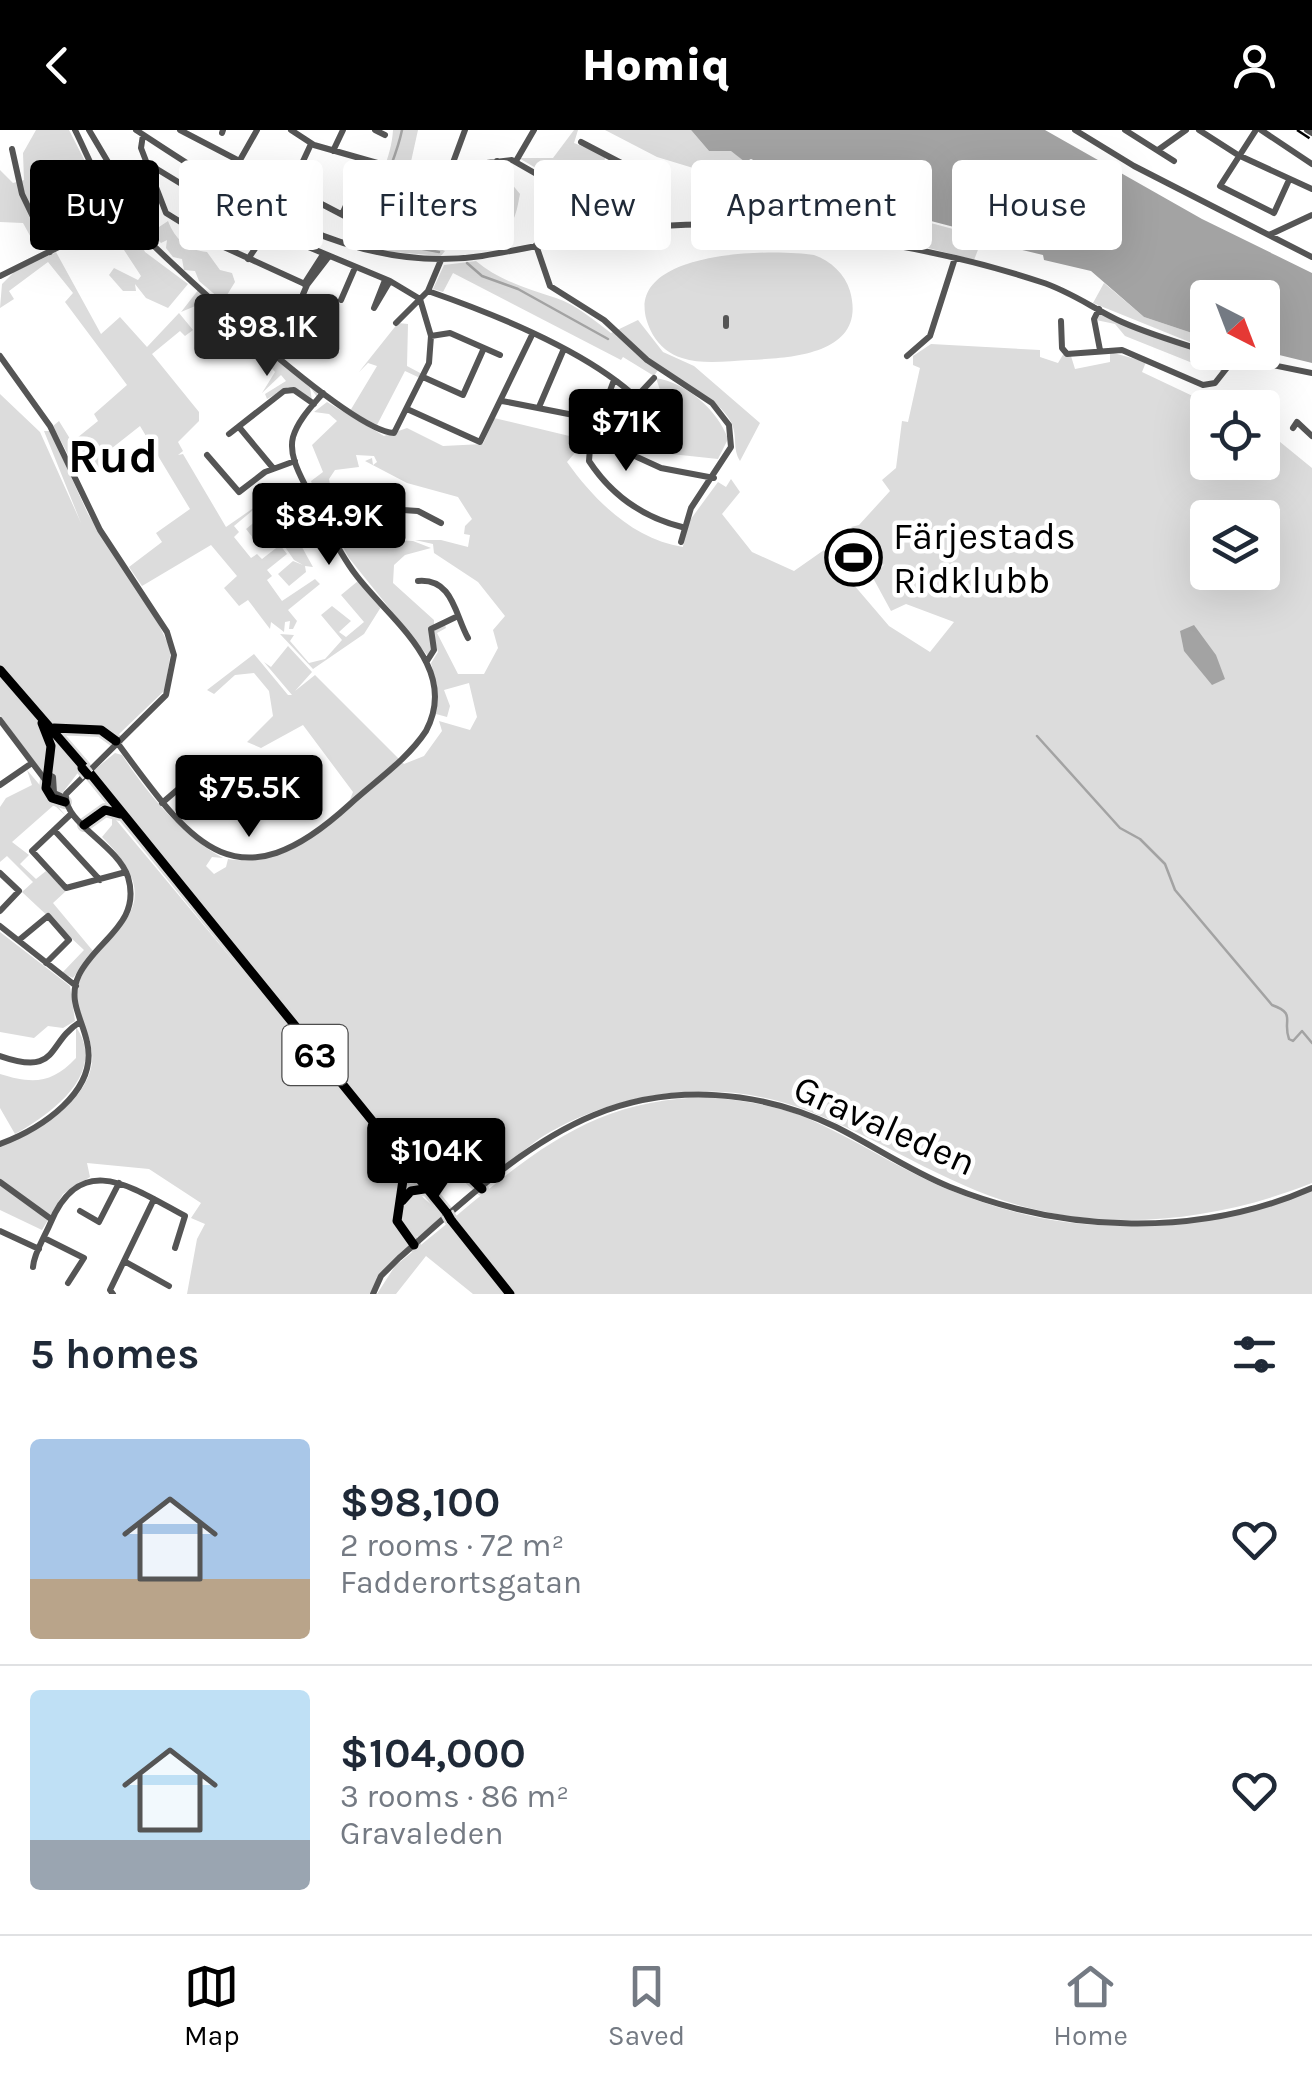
<!DOCTYPE html>
<meta charset="utf-8">
<style>
body{margin:0;font-family:Karla,sans-serif;background:#f6f6f7;color:#1f2937;height:100vh;display:flex;flex-direction:column;font-size:38px;white-space:nowrap}
*{box-sizing:border-box;margin:0}
p{font-size:32px;color:#747a83}
.icon{flex:none;width:55px;height:55px;fill:none;stroke:currentColor;stroke-width:2;stroke-linecap:round;stroke-linejoin:round}
.map{position:relative;height:1164px;overflow:hidden}
.details{display:flex;flex-direction:column;background:#fff;flex:1}
.details>*{flex:none}
.hud{position:absolute;left:30px;top:30px;width:1252px;height:90px;display:flex;gap:20px}
.needle{width:65px;rotate:138deg}
.controls{position:absolute;left:1190px;top:150px;display:grid;gap:20px}
.controls a{display:grid;place-items:center;width:90px;height:90px;border-radius:10px;background:#fff;box-shadow:0 10px 40px #0002;font-size:50px}
.price{position:absolute;translate:-50% -85px;padding:0 22px;border-radius:10px;background:#000;color:#fff;font-size:32px;line-height:65px;filter:drop-shadow(0 2px 5px #0008)}
.price::after{content:'';position:absolute;left:50%;top:60px;width:30px;height:22px;margin-left:-15px;background:inherit;clip-path:polygon(0 0,100% 0,50% 100%)}
.price.active{background:#222;color:#fff}
ul{padding:0;list-style:none}
li{display:flex;align-items:center;gap:30px;height:250px;padding:0 30px}
li+li{border-top:2px solid #e0e1e3}
li span{display:grid;place-items:center;flex:none;width:280px;height:200px;border-radius:10px;color:#555}
li>.icon{margin-inline-start:auto}
span .icon{width:120px;height:120px;fill:#fffc;stroke-width:1}
li b{font-size:42px}
h2{display:flex;justify-content:space-between;align-items:center;height:120px;padding:0 30px;font-size:42px}
.tag{padding:0 35px;border-radius:10px;background:#fff;box-shadow:0 10px 40px #0002;font-size:35px;line-height:90px}
.tag.active{background:#000;color:#fff}
header{display:flex;justify-content:space-between;align-items:center;height:130px;padding:0 30px;background:#000;color:#fff;font-size:45px;font-weight:800}
.tab-bar{display:flex;justify-content:space-around;align-items:center;height:140px;border-top:2px solid #e0e1e3;background:#fff;font-size:28px;color:#747a83}
.tab-bar a{display:grid;justify-items:center;gap:5px}
.tab-bar .active{color:#000}
.map>svg:first-child{display:block}
.green{fill:#dcdcdc;fill-rule:evenodd}
.water{fill:#a3a3a3}
.lines{fill:none;stroke-linecap:round;stroke-linejoin:round}
.stream{stroke:#a3a3a3;stroke-width:2.5}
.major-casing{stroke:#dbdbdb;stroke-width:14}
.minor{stroke:#555;stroke-width:6}
.major{stroke:#000;stroke-width:9}
.rail{stroke:#000;stroke-width:2.5;stroke-dasharray:15 5 2.5 5;stroke-linecap:butt}
.major-bridge-casing{stroke:#dbdbdb;stroke-width:14;stroke-linecap:butt}
.major-bridge{stroke:#000;stroke-width:9}
.labels{text-anchor:middle;stroke-width:9;stroke-linejoin:round;paint-order:stroke}
.shield{fill:#fff;stroke:#4c4c4c;stroke-width:2.5}
.shield-label{font-size:35px;font-weight:bold;fill:#000}
.poi-label{font-size:38px;fill:#000;stroke:#fff;text-anchor:start}
.street-label{font-size:38px;fill:#000;stroke:#fff}
.district-label{font-size:48px;font-weight:bold;fill:#000;stroke:#fff}
</style>
<header><svg class="icon" aria-label="back" viewBox="0 0 24 24"><path d="M15 5l-7 7 7 7"/></svg>Homiq<svg class="icon" aria-label="person" viewBox="0 0 24 24"><circle cx="12" cy="8" r="4"/><path d="M4 21q1-7 8-7t8 7"/></svg></header>
<div class="map">
<svg width="1312" height="1164" viewBox="0 0 1312 1164">
<rect width="100%" height="100%" fill="#fff"/>
<!-- green -->
<path class="green" d="M36,0h33l38,74c-6,29 -49,38 -73,39l-11,-20 -23,-1v-52l13,13 11,-3 -1,-27z
M393,0h25l-8,36 -14,1c-9,26 -18,66 18,77 12,3 19,1 31,7l-4,5 -71,-6 15,-17c-22,-38 6,-64 8,-103z
M574,0h4l-4,13 33,13 -8,12 6,5v10l-12,19 -74,-44h34z
M605,0h86l18,21 22,-1 14,12 -9,19 -79,-24z
M771,39l96,37 116,31 -9,23 -91,-24 -55,-39 -65,-11z
M511,53l9,11c-4,19 -5,38 -28,35l-16,-26 16,-6 7,-12z
M168,91c7,18 19,29 39,31l13,18 12,3 3,9 -8,13 39,43 -67,-57 -4,-10 -11,-1 -2,-11 -9,-2 -7,-9 1,-8 -6,3 -11,-10z
M136,104l9,18 43,32 -20,24 -22,-10 -11,-14 1,7h-13l-14,-16 5,-7 24,12 3,-4 -17,-26z
M56,122l45,82 19,-17 27,30 32,-34 14,17 -8,6 -5,-5 -28,23 47,58v9l-21,21 5,9 -5,4 5,-1 43,73 39,-27 -31,26 5,6 -5,5 17,21 6,-4 5,5 18,-14 7,9 -20,16 5,6 -5,4 15,21 33,-22 5,5 -32,26 9,11 -4,8h-4l1,-8 -5,1 -1,10 -13,-10 -1,7 -22,-29 -9,6 -15,-18 13,-12 -26,-31 -69,41 -13,-19 33,-25 -6,-9 34,-24 -50,-83 -33,26 -2,12 -13,8 -9,-14 -10,6 -20,-38 6,-5 13,21 26,-21 -4,-7 33,-29 -62,-83 8,-9 -25,-31 -39,29 5,8 -14,9 2,-24 12,-12z
M814,125c17,6 31,19 36,36 18,64 -60,67 -100,69 -22,1 -47,5 -68,-2 -12,-3 -23,-13 -29,-23 -47,-85 116,-87 161,-80z
M476,131c22,19 54,29 80,37 19,6 39,23 55,35l27,-13 25,32 31,14 66,57 -20,38c-8,-13 -2,-25 -9,-39 -14,-26 -48,-38 -73,-52l-4,6 -31,-19 -2,3 -168,-87 -10,19 -10,-3 11,-24z
M1104,153l40,34 63,21v11l-114,-46z
M199,159l119,102 -1,6 -7,-10 2,14 -24,-14 -21,12 -2,-5 21,-13 -5,-6 -19,18 13,-21 -27,-31 -10,1 -3,-12 -31,-23 1,-5 -24,10z
M1098,183l134,49 -8,12 -10,-9 -4,5 -85,-34 -10,-12 -19,-4z
M398,193l10,1 -1,42 15,8 -2,4 -15,-7 -28,54 -27,-14 27,-45 -9,-3 -9,9z
M931,214l109,6v7l18,6 6,-10 7,3 4,13 35,-7v-10l36,10 -4,10 74,35 -8,1v54h54l1,-34 49,40v715c-88,35 -190,49 -283,25 -80,-20 -147,-69 -223,-98 -85,-32 -177,-22 -256,22 -23,13 -44,35 -65,52l-28,-22 -38,7 -326,-398 22,-18 7,2c26,39 59,80 101,103l-11,-1 -6,9 8,8 12,-7 2,-8c54,9 93,-26 131,-60l-10,3 4,-10 -50,-67 -42,23 -14,-6 26,-26 -4,-25 -15,-18 -19,2 -21,19 -7,-4 47,-36 34,41h4l-28,-33 7,5 17,-21 24,26 -17,19 20,-16 89,89 20,-8 18,-25 -3,-10 31,9 7,-13 -8,-34 -25,7 6,16 -3,11 -11,-3 1,-28 -6,-23 7,-11 -6,-19 12,-11 2,6 -9,5 21,41h26l14,-26 -5,-18 12,-14 -27,-34 -44,-29 -1,-9 -18,-4h26l27,7 2,-12 -6,-1 1,-8 7,-7 -14,-22 -51,-14 -42,-22 7,-3 1,7 4,-3 -3,-6 -18,-1 3,12 -24,3 -6,9 4,21 -15,1 -7,-20 12,-9 -11,-27 25,-24 -8,-7 -15,-2 13,-10 57,34 23,-8 36,18 40,-2 11,-26 92,22 -19,22c28,39 66,77 116,85l2,-20 33,-45 8,5 5,-8 9,13 -18,22 30,38 42,19 30,-21 65,76 41,26 24,-30 -48,-18 -15,7 -19,-35 13,-12 -9,5 -20,-19 6,-7 16,14 -27,-30 8,-2 31,-34 -8,-11 14,-12 6,-47 6,1 12,-54 -7,-3v-9zM1208,388h54v54h-54z
M656,248c30,5 62,32 72,61l-10,20 -56,-6 -43,-23v-5l52,-13 1,-12 -12,-10z
M0,264l40,38 41,91 -37,-92h6l38,83 71,111 12,25 -6,40 -47,45 -11,-5 -47,2 -60,-64z
M347,369l3,10 12,-2 12,10 -16,-8 -5,5 -11,-5 -3,11 10,3v11l17,12 8,-7 39,2 18,7 -26,7 -11,10 -1,18 41,37v33l-7,2 -78,-97 -19,-35z
M277,374l9,11 3,-8 7,8 -7,4 -3,-3 1,4 26,47 -8,-1 1,6 -17,14 -11,-12 15,-13 10,4 -9,-5 -20,-29v5l-14,11 -14,-18 24,-20 4,21 -2,-22z
M358,451l23,26 -17,27 -51,35 -33,-35 14,1 -4,6 19,22 16,-4 17,-19 -21,-25 11,-9 19,15 -12,11 7,5 18,-15 -23,-27z
M0,550l80,90 -20,26 -60,-81z
M27,640l39,46 -12,-11 -42,37 17,13 -9,9 16,15 10,-8 20,20 -13,12 40,48 -20,27 -11,-5 22,-23 -62,-58 11,-10 -26,-26 -7,6v-55l6,-9 26,-13z
M112,685l288,346c10,36 -22,49 10,84l-32,31 -7,18h-184l10,-55 8,-15 -14,-6 10,-15 -52,-34 -62,-6 3,14 -27,17 -21,36 -42,-20v-64c38,-13 102,-52 91,-100 -4,-19 -18,-41 -13,-60 17,-57 103,-71 24,-149l10,-12z
M0,802l70,54 5,35 -12,7 -15,-2 -14,12 -34,-6z
M76,897c32,46 -25,87 -61,107l-15,-26v-34c32,10 52,10 76,-16z
M711,967c32,4 65,8 96,21 46,20 89,49 135,69 141,58 229,43 370,3v104h-801l-56,-77c83,-69 142,-119 256,-120z
M417,1062l28,25 -25,21c-22,-10 -21,-32 -3,-46z
M449,1092l54,72h-30l-47,-38 -30,38h-19l18,-28z"/>
<!-- water -->
<path class="water" d="M691,0h354l157,89 110,54v90l-49,-12 -1,-53h-54l-1,40 -63,-21 -53,-46 -47,-11 -1,-5 -75,-18 -14,-10 -157,-41 -4,-8 -42,-19 -6,3 -14,-11h-22z
M1194,495l22,30 9,24 -13,6 -28,-34 -4,-20z"/>
<g class="lines">
<!-- stream -->
<path class="stream" d="M402,0c-10,49 -39,68 0,115l37,7
M467,133l15,13 36,13 90,50
M1037,606l83,92 20,11 25,25 10,26 97,115c25,9 10,15 17,34l4,2 9,-10 10,12"/>
<defs>
<path id="major" d="M0,540l84,97
M42,593l9,23 -5,42 6,10 13,4
M54,598l47,2 15,11
M90,643l357,440
M84,695l21,-15 15,4
M395,1025l8,25 -6,41 17,24
M413,1039l12,4 33,-7 24,23
M402,1071l9,-10 13,-2
M451,1090l59,74"/>
</defs>
<!-- major casing -->
<use href="#major" class="major-casing"/>
<!-- minor -->
<path class="minor" d="M75,0c12,24 27,62 42,79 39,42 230,222 277,224l35,-70 2,-27 -11,-37 -30,-18 -156,-65 -87,-53
M89,0l19,32
M136,0c104,68 216,146 346,126 86,-14 166,-38 254,-30 104,8 206,23 305,56 29,9 53,27 81,40 27,12 57,21 86,30
M180,0l199,104
M291,0l23,15 95,27 103,-12 89,51 5,20
M375,0l10,5
M1075,0l59,36 178,91
M1125,0l49,31
M1199,0l39,25 74,34
M1256,0l-36,56 54,27 15,-33
M1261,0l51,34
M1307,0l5,3
M222,3l1,-3
M143,5l-2,13 25,65 47,29 94,43
M581,12l46,24 -20,17 -14,23
M12,19l10,45 28,58
M1158,20l28,-20
M333,21l10,-21
M240,30l17,-30
M516,31l18,-31
M451,38l14,-38
M409,42l4,36 73,-9 12,-17 -1,-21
M440,74l4,30
M343,82l23,-49
M1269,105l43,-20
M536,115l14,41 54,34 43,40 65,43 17,22 2,22 -40,61 -10,34
M248,129l30,-44 33,-71
M0,146l81,-40 33,-28
M385,150l-11,28 16,-27
M304,154l18,-28
M428,161c69,24 182,68 226,126
M341,170l13,-30
M1099,179l-5,10 6,31
M726,188v8
M1061,191l1,27 5,6 55,-4 81,35 12,-2 19,-24
M396,193l32,-32 13,-31
M289,197l18,-42 20,-26
M431,206l19,-3 50,22
M1208,222l104,21
M0,226l50,70 50,104 67,102 7,23 -8,40 -100,99c-3,29 51,50 62,83 14,47 -32,63 -49,98 -12,25 3,43 8,67 12,50 -47,87 -87,102
M907,226l23,-20 25,-78
M423,247l40,18 21,-47
M639,264l15,-16
M502,271l97,19 15,-40
M539,277l24,-56
M407,279l73,33 52,-107
M239,297l34,41
M1293,298l4,-6 15,14
M229,304l55,-43 10,-1 20,14
M207,325l32,37 26,-20 30,-11
M324,393l23,-28 14,-3 26,17 31,2 23,12
M682,397c-40,-10 -70,-31 -93,-66l1,-13 12,-7 59,27 53,10
M418,451c35,-3 37,34 50,57
M427,531l7,-11 -3,-21 27,-13
M0,590l46,61
M116,611c73,99 117,170 233,64 25,-23 58,-45 77,-74 34,-64 -36,-111 -70,-156 -19,-25 -31,-53 -46,-80 -8,-17 -22,-38 -17,-58 5,-17 19,-31 30,-44
M47,644l6,3 1,16 9,4
M0,655l29,-20
M162,673l36,-31
M71,684l-39,37 34,37 60,-16
M54,700l46,50
M0,743l19,18 -19,20
M0,796l76,60
M19,810l29,-24 21,24 -23,23
M0,926c60,21 46,-13 80,-34
M0,1052l51,37
M80,1081l19,11 20,-39
M0,1101l39,18
M44,1108l40,20 -16,25
M124,1131l45,25
M33,1137c1,-14 11,-29 17,-43 31,-75 83,-36 135,-8l-10,32
M113,1164l-3,-4 44,-91
M373,1164l8,-18 18,-18c58,-51 122,-113 195,-143 78,-32 166,-25 242,12 38,19 74,44 114,60 114,46 249,51 362,1"/>
<!-- major -->
<use href="#major" class="major"/>
<!-- rail -->
<path class="rail" d="M1297,0l15,10"/>
<defs>
<path id="major-bridge" d="M82,638l6,7
M447,1083l4,7"/>
</defs>
<!-- major-bridge casing -->
<use href="#major-bridge" class="major-bridge-casing"/>
<!-- major-bridge -->
<use href="#major-bridge" class="major-bridge"/>
</g>
<!-- icons -->
<defs>
<symbol id="stadium-ring" viewBox="-11 -11 22 22"><circle r="9.5" fill="#fff" stroke="#000" stroke-width="1.5"/><path d="M0-5a6.5 5 0 1 0 0 10a6.5 5 0 1 0 0-10ZM-3.5-1.8h7v3.6h-7Z" fill="#000"/></symbol>
</defs>
<g fill-rule="evenodd">
<use href="#stadium-ring" x="822" y="396" width="63" height="63"/>
</g>
<g class="labels">
<!-- shield labels -->
<rect class="shield" x="282.5" y="895" width="65" height="60" rx="8"/>
<g class="shield-label">
<text x="315" y="937">63</text>
</g>
<!-- poi labels -->
<g class="poi-label">
<text x="893" y="419">Färjestads<tspan x="893" dy="44">Ridklubb</tspan></text>
</g>
<!-- street labels -->
<g class="street-label">
<text transform="translate(885 995) rotate(24)" y="13">Gravaleden</text>
</g>
<!-- district labels -->
<g class="district-label">
<text x="113" y="342">Rud</text>
</g>
</g>
</svg>
<div class="controls">
<a><svg class="needle" viewBox="-14 -14 28 28"><path d="M0-13l5 13h-10z" fill="#e53935"/><path d="M0 13l5-13h-10z" fill="#747a83"/></svg></a>
<a><svg class="icon" aria-label="locate" viewBox="0 0 24 24"><circle cx="12" cy="12" r="6"/><path d="M12 2v4M12 18v4M2 12h4M18 12h4"/></svg></a>
<a><svg class="icon" aria-label="layers" viewBox="0 0 24 24"><path d="M12 4l9 5-9 5-9-5zM3 14l9 5 9-5"/></svg></a>
</div>
<b class="price active" style="left:267px;top:249px">$98.1K</b>
<b class="price" style="left:626px;top:344px">$71K</b>
<b class="price" style="left:329px;top:438px">$84.9K</b>
<b class="price" style="left:249px;top:710px">$75.5K</b>
<b class="price" style="left:436px;top:1073px">$104K</b>
<div class="hud">
<a class="tag active">Buy</a>
<a class="tag">Rent</a>
<a class="tag">Filters</a>
<a class="tag">New</a>
<a class="tag">Apartment</a>
<a class="tag">House</a>
</div>
</div>
<section class="details">
<h2>5 homes<svg class="icon" aria-label="filters" viewBox="0 0 24 24"><path d="M4 7h16M4 17h16"/><circle cx="9" cy="7" r="2"/><circle cx="15" cy="17" r="2"/></svg></h2>
<ul>
<li><span style="background:linear-gradient(#a9c7e8 70%,#b9a48a 0)"><svg class="icon" aria-label="home" viewBox="0 0 24 24"><path d="M3 11l9-7 9 7M6 9v11h12V9"/></svg></span><div><b>$98,100</b><p>2 rooms · 72 m²</p><p>Fadderortsgatan</p></div><svg class="icon" aria-label="heart" viewBox="0 0 24 24"><path d="M12 20l-8-8c-3-5 5-10 8-4 3-6 11-1 8 4z"/></svg></li>
<li><span style="background:linear-gradient(#bfe0f5 75%,#9aa5b1 0)"><svg class="icon" aria-label="home" viewBox="0 0 24 24"><path d="M3 11l9-7 9 7M6 9v11h12V9"/></svg></span><div><b>$104,000</b><p>3 rooms · 86 m²</p><p>Gravaleden</p></div><svg class="icon" aria-label="heart" viewBox="0 0 24 24"><path d="M12 20l-8-8c-3-5 5-10 8-4 3-6 11-1 8 4z"/></svg></li>
</ul>
</section>
<nav class="tab-bar">
<a class="active"><svg class="icon" aria-label="map" viewBox="0 0 24 24"><path d="M3 6l6-2 6 2 6-2v14l-6 2-6-2-6 2zM9 4v14M15 6v14"/></svg>Map</a>
<a><svg class="icon" aria-label="saved" viewBox="0 0 24 24"><path d="M7 4h10v16l-5-4-5 4z"/></svg>Saved</a>
<a><svg class="icon" aria-label="home" viewBox="0 0 24 24"><path d="M3 11l9-7 9 7M6 9v11h12V9"/></svg>Home</a>
</nav>
